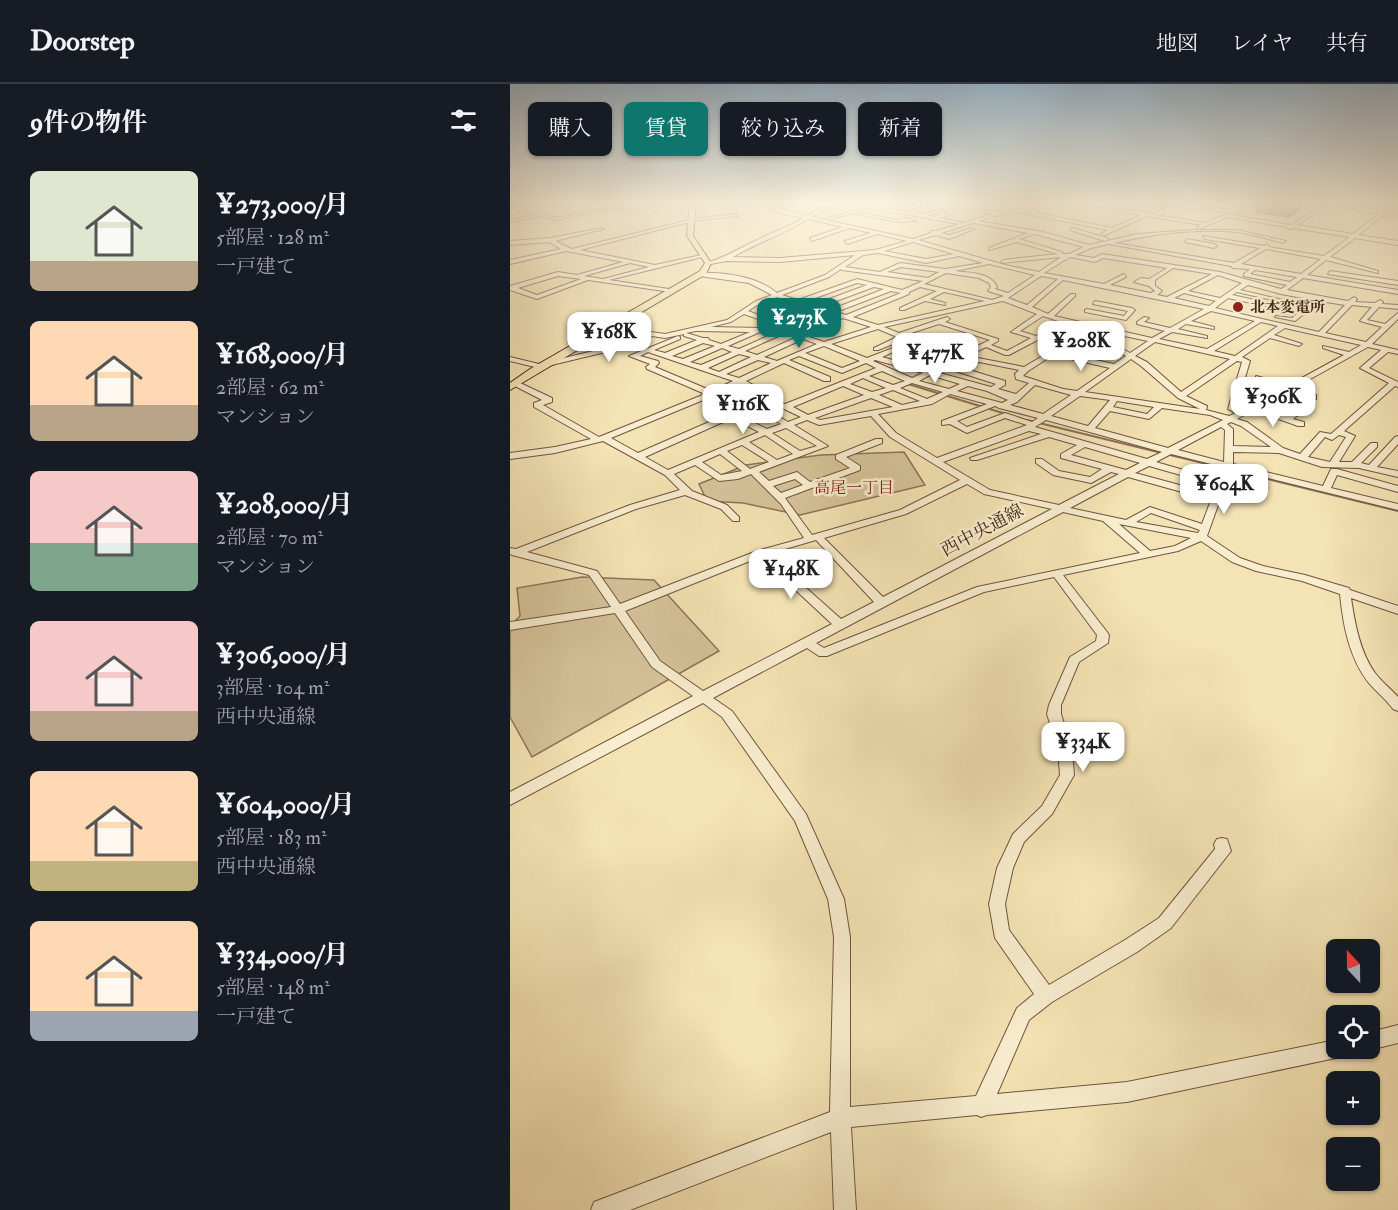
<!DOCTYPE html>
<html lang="ja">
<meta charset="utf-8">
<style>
body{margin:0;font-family:"IM FELL Double Pica","Noto Serif JP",serif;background:#242831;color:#f1f3f6;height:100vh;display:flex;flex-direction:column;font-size:22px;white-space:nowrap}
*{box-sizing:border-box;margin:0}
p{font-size:20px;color:#9ea1a6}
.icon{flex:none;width:33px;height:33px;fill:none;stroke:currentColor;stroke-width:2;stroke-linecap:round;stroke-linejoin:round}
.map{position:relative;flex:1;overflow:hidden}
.panel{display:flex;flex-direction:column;background:#171b24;width:510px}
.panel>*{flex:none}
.hud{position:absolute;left:18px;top:18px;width:570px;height:54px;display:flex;gap:12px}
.needle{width:39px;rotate:338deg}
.controls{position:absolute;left:816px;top:855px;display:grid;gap:12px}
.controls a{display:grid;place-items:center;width:54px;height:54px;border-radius:9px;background:#171b24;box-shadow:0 2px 4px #0004;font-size:30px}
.price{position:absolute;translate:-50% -51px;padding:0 14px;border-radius:12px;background:#fff;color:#222;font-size:20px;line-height:39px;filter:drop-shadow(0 2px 3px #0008)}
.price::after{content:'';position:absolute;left:50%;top:36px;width:18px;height:14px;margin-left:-9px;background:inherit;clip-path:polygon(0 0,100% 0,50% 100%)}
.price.selected{background:#0f766e;color:#fff}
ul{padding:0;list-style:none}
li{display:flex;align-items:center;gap:18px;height:150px;padding:0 30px}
li span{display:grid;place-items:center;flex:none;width:168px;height:120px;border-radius:9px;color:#555}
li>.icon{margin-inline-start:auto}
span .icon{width:72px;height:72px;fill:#fffc;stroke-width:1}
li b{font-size:26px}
h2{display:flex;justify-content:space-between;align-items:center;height:72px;padding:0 30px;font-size:26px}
.pill{padding:0 21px;border-radius:9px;background:#171b24;box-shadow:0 2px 4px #0004;font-size:21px;line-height:54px}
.pill.selected{background:#0f766e;color:#fff}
header{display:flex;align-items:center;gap:36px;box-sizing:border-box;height:84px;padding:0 30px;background:#171b24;border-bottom:2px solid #363941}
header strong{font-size:28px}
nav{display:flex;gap:33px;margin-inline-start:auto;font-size:21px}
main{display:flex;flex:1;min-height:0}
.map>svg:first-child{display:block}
.green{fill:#d6c39a;stroke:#8e745a;stroke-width:1.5}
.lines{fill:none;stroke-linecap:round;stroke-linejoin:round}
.stream-far1{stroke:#8a7056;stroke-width:1.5}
.stream{stroke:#8a7056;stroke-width:2}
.minor-casing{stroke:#715440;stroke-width:2}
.major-casing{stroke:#452519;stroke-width:2}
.minor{fill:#f8edce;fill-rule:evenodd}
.major{fill:#f4e3b4;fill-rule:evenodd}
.rail{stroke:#452519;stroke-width:1.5;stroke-dasharray:4.5 4.5;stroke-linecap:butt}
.wall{fill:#8a755b;stroke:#452519;stroke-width:1.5}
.shaded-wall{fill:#705f4a;stroke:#452519;stroke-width:1.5}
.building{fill:#a0886a;stroke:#452519;stroke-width:1.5}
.poi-dot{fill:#8f2418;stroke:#f8edce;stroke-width:2}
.labels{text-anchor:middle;stroke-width:5;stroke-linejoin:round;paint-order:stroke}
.far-poi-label{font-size:15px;font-weight:bold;fill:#452519;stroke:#f8edce;text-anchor:start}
.far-neighbourhood-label{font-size:16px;fill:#7a1f14;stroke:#f8edce}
.street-label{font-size:18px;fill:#452519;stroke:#f8edce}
</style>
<header>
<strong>Doorstep</strong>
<nav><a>地図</a><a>レイヤ</a><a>共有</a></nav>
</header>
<main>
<section class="panel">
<h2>9件の物件<svg class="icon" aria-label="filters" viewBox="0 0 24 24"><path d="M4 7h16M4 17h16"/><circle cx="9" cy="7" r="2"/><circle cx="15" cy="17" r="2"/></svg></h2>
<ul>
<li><span style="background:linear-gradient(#dfe7d0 75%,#b9a48a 0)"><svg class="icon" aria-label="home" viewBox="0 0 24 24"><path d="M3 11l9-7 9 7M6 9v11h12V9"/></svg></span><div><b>¥273,000/月</b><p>5部屋 · 128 m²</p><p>一戸建て</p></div></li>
<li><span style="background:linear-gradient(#ffd9b3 70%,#b9a48a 0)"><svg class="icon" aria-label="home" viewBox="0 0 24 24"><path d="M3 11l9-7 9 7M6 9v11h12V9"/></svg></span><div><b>¥168,000/月</b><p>2部屋 · 62 m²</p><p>マンション</p></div></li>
<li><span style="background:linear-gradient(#f6c9c9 60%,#7fa58c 0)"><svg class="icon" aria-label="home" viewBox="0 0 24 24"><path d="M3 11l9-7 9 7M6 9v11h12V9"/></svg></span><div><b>¥208,000/月</b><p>2部屋 · 70 m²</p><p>マンション</p></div></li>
<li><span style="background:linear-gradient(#f6c9c9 75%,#b9a48a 0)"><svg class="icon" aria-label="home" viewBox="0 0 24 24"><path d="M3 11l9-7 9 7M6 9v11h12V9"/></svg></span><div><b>¥306,000/月</b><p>3部屋 · 104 m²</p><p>西中央通線</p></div></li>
<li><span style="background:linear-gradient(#ffd9b3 75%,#c2b280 0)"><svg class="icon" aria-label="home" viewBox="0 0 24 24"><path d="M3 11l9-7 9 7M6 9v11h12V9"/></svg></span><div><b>¥604,000/月</b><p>5部屋 · 183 m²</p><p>西中央通線</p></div></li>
<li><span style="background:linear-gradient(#ffd9b3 75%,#9aa5b1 0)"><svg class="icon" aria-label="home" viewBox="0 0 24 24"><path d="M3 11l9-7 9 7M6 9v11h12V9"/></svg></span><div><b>¥334,000/月</b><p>5部屋 · 148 m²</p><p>一戸建て</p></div></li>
</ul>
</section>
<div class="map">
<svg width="888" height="1126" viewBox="0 0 888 1126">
<rect width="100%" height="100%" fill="#f4e3b4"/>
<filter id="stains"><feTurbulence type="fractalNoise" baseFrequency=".00333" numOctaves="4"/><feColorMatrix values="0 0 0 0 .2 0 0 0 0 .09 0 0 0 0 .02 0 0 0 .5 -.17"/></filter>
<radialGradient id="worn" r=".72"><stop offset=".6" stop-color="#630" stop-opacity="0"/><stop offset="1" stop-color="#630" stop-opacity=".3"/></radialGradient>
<!-- green -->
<path class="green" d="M394,368l21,33 -125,30 -57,-12 -36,-2 -8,-17 47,-19 75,-10z
M72,493l72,3 65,71 -187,106 -22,-40v-91l10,-10 -3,-28z"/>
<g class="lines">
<!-- stream-far1 -->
<path class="stream-far1" d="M398,300l4,1"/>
<!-- stream -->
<path class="stream" d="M398,300l98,30
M517,336l371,91"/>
<defs>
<path id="minor" d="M158,118h10l-42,9 -25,-2 -55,11 -16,-4 -30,6v-2l26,-5 -26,-8v-2l46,13 55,-11 25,2z
M257,118h5l5,5 31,-5 -28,7 27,7 24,-14h6l-25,15 101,22 18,-6v-2h5l23,-7 -89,-16 -13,4 39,8 8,-2 12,3 -20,1 -43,-9 -26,7 -2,-1 45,-13 32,5 -2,-2 20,-5 9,2 -15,7c15,3 22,-6 39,-3l2,2 -15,6 21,4v2l32,-10 -29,-6v-2l34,6 14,-4 -24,-6 30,4 19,-4 -20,7 95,19 29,-13 -67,-13h11l61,11 18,-8 -4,-3 74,8 7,-8h5l-9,11 -5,2 59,10 34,-21 -7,-2h11l69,13v2l-14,-2 -26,20 40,6v4l-43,-7 -25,19 48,14v2l-52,-13 -19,15 91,15v4l-95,-16 -16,12 61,11 6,-4 3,2 -2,3 20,1 5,-3 3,2 -1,2 16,1v4l-19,-2 -12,13 18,4 13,-11v6l-26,25 26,6v4l-10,-2 -19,16 29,14v5l-3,-1 -51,45 11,5 -16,26h13l19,-19h6v4l-16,16 8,2 26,-28 3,-1v8l-21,23 21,4v6l-39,-9 -37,-1 -43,-14 -46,-1v12l90,22 8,-17h6l61,17v6l-61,-17 -6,13 67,16v6l-167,-41 -24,67 33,22 23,8 42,9 44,13 1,2 48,16v8l-47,-16c4,26 9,54 24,75 7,9 16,16 23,24v14l-5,-2c-7,-10 -17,-17 -25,-27 -19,-25 -25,-57 -28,-88l-38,-13 -46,-10 -24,-9 -31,-21 -23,10 -115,24 44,57 2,3 -1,8 -29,19 -18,43v9l11,35 2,26 -22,39 -28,28 -11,26 -8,36 4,26 40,55 76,-45 34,-22 56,-69 -1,-5 3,-5 5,-1 5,1 4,12 -60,77 -34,24 -85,50 -23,18 -32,74 130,-12 209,-42v8h16l-2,7 -223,47 -140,13 -6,2 -4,-2 -126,12 5,83h-22l-3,-78 -201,78h-39l3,-8 8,-3 228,-87 4,-175 -6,-38 -33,-78 -73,-104 -19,-14 -193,102v-13l183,-96 -41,-29 -37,-54 -105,17v-8l101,-15 -22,-32 -77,-20 -2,-1v-6l6,1 114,-44 50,-15 -15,-15 -62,-34 -48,12 -45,6v-6l45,-6 36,-8 -57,-32v-4l8,-3 -31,-16 7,-2 34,16v4l-9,3 56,32 106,-43 -58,-25 -1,-2 4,-3 -21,-8 49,-20 2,1v2l-26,11 11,3 32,-13 -13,-4v-2l-19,4 -13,-2 -38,14 -75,18 -29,-7v-4l29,7 71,-17 41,-15 14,2 62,-14 29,-19 16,-6 -23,-12 -50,-7 -2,-3c26,-1 60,3 80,20l48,-18 30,-20 -75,7 -54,-1 -20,4v-2c18,-5 32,-14 49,-22 16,-8 33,-14 48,-23l-24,-5zM660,121l60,8 -25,10 -54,-9zM820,121l50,9 -27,20 -56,-9zM410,122l2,1 -13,6 -7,-2zM432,126l6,1 -14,6 -6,-1zM502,127l96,19 -6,3 3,2 42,-19 54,9 -4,3 2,1 28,-12 60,10 2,2 4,-1 57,9 -26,19 -55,-9 -2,-3 -3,2 -61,-10 2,3 55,9 -26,15 -120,-20c39,-9 83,-15 123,-11 15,2 31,7 46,11l3,-2 -49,-11h-44l-55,4 -49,11 -46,-13 -65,-11zM298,135l35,8 -33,11 2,3 37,-13 22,5 -26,8 2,3 30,-10 30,7 -32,9 -95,8 -47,-1c24,-14 51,-23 75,-38zM463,139l55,10 -39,15v2l28,-8 41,12 -55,6 -2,3 60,-6 -22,15 -34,-7 -87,-25 18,-5 13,4 25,-10 -2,-1 -23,7 -8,-2zM524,150l50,13 -15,7h-7v-2l-43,-13zM403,158l41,12 -28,5 -42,-8zM599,160l122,22 2,2 17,1 -6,5v2l43,9 -6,4 -61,-17 -118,-18 -8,4 -19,-3 16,-7zM756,165l55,10 -20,15 -60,-10zM368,169l48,10 33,-7 24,7 -38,6 -45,-6 -20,9 -35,-5 18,-12zM560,173l25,5 8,-4 64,10 -18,11 -8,-1 -7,4 15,4 6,5 -4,2 -41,-8 16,-8 -2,-3 -20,10 -60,-11zM479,180l46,11 -27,18 -13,-4 2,-2c-6,-15 -28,-14 -42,-16zM391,183l38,5 -11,6 -41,-6zM663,184l39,6 -45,23 -10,-2 5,-4 -7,-5v-6zM331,185l1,1 81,11 -21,9 -45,-11 -59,21 -16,-5 47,-18zM745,186l42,7 -7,5 -40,-8zM436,189l33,5 10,5 2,4 -3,4 16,5 -12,4 -68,-16zM708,191l24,8 -22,15 -32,-7zM531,192l17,3 -31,26 -19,-7zM553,196l141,29 -34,19 -26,-6 5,-4 -5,-1 -7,5v2l28,7 -13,7 -98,-22 21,-20v-2h-4l-23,20 -16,-7zM347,199l10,2 -54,20 -9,-3zM738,201l33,9 33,6 -22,18 -16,-2 -1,1 20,4 25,-20 25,4 -26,27 -104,-24 13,-10 46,10 9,-8 -43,-10zM364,203l10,2 -54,21 -10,-3zM410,203l17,4 -37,17v2h4l21,-9 20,4v-2l-15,-4 14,-7 41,9 -107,24 -25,-8 56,-23v-2zM381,207l10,2 -55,22 -10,-3zM727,208l39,9 -3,3 -41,-9zM674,209l32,8 -7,5 -35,-8zM267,213l28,9 -14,6 -27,-10zM493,217l34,13 -26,18 20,6 -24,13 -16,-6 7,-4v-2l-53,-17 5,-3 -3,-2 -48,16 -15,-6zM249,220l26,10 -13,6 -24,-9zM842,221l20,2 -12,14 22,6 -16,15 -41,-9zM301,224l10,3 -41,17h-17zM701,227l44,10 -48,28 -48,-10 13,-7 35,6v-2l-29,-7 8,-5 28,5v-2l-23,-6zM317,229l10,3 -37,18 -13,-4zM234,230l22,8 -6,3 1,3 -50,-1 20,-5zM533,232l18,6 -25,14 -16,-5zM333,234l28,9 -47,15 -18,-6zM751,238l17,4 -43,30 -21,-5zM429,240l51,16 -34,16 -30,-12 11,-5v-2l-17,5 -15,-7zM558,240l11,3v2l4,3 -59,35 -46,-9 -10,3 -6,-2 24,-12 19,8h4zM576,244l62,13 -18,12zM775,244l76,17 -12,7 -26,-6v2l21,7 -55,30 -33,-9v4l27,8 -41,22 -6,-2 14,-47 -8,-4 28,-19 29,8 3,-2 -28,-9zM368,245l19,8 -23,11v2h4l25,-10 13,6 34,13 -1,4 7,-1 6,2 -5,2 -11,-3 -17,7 -47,-13 20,-9v-2h-4l-31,12 -36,-14zM186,247h2l52,1 -29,12 -12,-4 -1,-2h-5l-17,-5zM250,248h17l-38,17 -11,-3zM275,249l12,4 -40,18 -12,-4zM578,251l38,21 -12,8 -56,-12zM293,255l14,5 -40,17 -13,-4zM645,258l75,17 -49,33 -34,-30 -12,-6zM193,259l12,3 -32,13 -11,-3zM314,262l36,15 -18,7 -37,-15zM858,263l13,3 -21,18 29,15 -58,51 -11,-2 -20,22 -17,-6 -36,-26 -10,-3 16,-9 45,16h6v-4l-11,-3 10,-8v-4h-6l-11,9 -27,-9 30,-16 27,8v-4l-22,-7zM212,264l10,4 -31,13 -11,-3zM138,268l85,29 -21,10 -57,-24 4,-4 -1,-2 -18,-5zM229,270l12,3 -32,15 -11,-4zM543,271l57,13 -33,23 -14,-2 -40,-13 5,-5zM289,272l43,17 24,-10 10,5 -91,36 -35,-6 14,-7 -18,-10 38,-18 40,18h6v-4l-41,-17zM621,275l10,7 37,32 22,11 -115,-17zM248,276l13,3 -32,15 -13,-4zM365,276l48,13 -11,5 -39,-17zM727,277l5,1 -14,47 8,4 -7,3 -23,-6 1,-4 -21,-10zM469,278l40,8 -4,4 1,5 13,4 -13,11 -18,-5 7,-4v-4l-42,-13zM436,284l50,16 -5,3 -55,-15zM372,287l23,10 -12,4 -24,-9zM420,291l30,9 -11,5 -30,-8zM353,294l23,10 -14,4 -22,-8zM402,299l31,9 -16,7 -27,-11zM230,300l14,7 -13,6 -21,-4zM525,301l36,10 -28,19 -33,-9 7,-3zM333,302l21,9 -56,20 -15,-8zM458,302l19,5 21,9 -6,3 -45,-12zM383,306l27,11 -18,4 -23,-10zM440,310l37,10 -45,17v4l8,-1 17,9 38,-15 22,7 -90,33 -41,-25 -18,-19 54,-10zM203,312l33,6 2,3 -110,48 -27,-15zM570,312l30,4 -22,26 -37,-10zM361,314l22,9 -73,13 -5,-2zM607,317l37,6 -7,7 -34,-7zM248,320l26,5 17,8 -13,5zM485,322l4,2 39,10 -6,4 -27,-9 -38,14 -10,-6zM243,324l28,16 -14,5 -28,-14zM652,324l48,7 13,5 -55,28 -73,-20 15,-17 39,8zM361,332l19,21 70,43 -60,30 -88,25 -27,-37 75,-28v-4l-14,-9 36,-14v-4h-6l-40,16v4l14,9 -40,14 -13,-10 -28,9 -10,-9 69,-26 -34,-21 13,-5 12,5zM222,334l27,14 -91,38 -23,-13zM536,336l116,32 -15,7 -112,-32zM721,338l10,4 30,21 -38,-1v-17l-6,-5zM711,343l4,3 -1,32 -46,-12zM276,344l31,18 -17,5 -28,-18zM519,347l12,3 -71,24 1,2h6l72,-23 28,8 -16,9v4l41,11 -12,8 -31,-6 -17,-12h-6v4l17,12 38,8 20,-11 8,2 -60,31 -69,-15 -47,-28zM255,351l28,19 -16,6 -28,-18zM829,351l7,2 -16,25 -22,-5 17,-20 7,3zM232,361l27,17 -19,7 -23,-18zM575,363l55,16 -14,7 -55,-15zM210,370l22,17 -21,4 -19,-13zM661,370l52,13 -5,13 -62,-18zM185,381l24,16 19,-2 13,-5 30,30 23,34 -47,13 -137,53 -23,-33 -70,-19 109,-43 49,-14 36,14 12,12h6v-4l-12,-12 -35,-14 -18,-17zM639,382l67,19 -3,9 -78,-21zM618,393l83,23 -9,24 -52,-17 -24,13 -56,-12zM285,395l8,6 -22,8 -8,-7zM457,400l17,10 68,15 -169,88 -59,-59 82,-24zM553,428l40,9 37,32 -163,34 -153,61 -8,-5zM641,429l49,17 -2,3 -62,-11zM609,440l72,14 -16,8 -25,5zM306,456l58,62 -33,17 -73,-65zM250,473l72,67 -129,67 -43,-30 -35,-50zM544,493l43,58 -1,6 -26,16 -21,48 -2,9 11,35 2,26 -18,31 -29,28 -16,34 -8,36 6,34 39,56 -17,14 -41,88 -126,11v-170l-6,-38 -38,-85 -74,-103 -19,-13 94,-50 12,8h8l157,-64z
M886,118h2l-2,4 2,1v2l-9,-1z
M226,130l2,2 -45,5 -113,29 75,15 51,-11v2l-97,24 60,9 2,3 -83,-12 -51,19 -27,-9v-4l48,-14 19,3 46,-13 -57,-11 -56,13v-4l51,-11 -12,-7 -39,3v-4l40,-3 52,-10 2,1 -49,12 17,8 121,-30zM120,179l19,4 -46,12 -19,-3zM48,192l23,3 -44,16 -19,-7z
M562,144l35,10 1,1 -3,2 -35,-11z
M677,155l27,5 3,2 -3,2 -29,-6z
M820,187l68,10v4l-70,-11z
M585,217l37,7 3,2 -9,10 -41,-8v-2l2,-1 37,7 4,-5 -35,-7z
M888,941v18l-28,7 -4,-2h4v-16z"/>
<path id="major" d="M180,118h6l-3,34 18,27 -5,11 -196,116v-7l20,-14 170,-98 5,-8 -18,-27z"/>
</defs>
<!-- minor casing -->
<use href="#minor" class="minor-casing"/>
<!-- major casing -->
<use href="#major" class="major-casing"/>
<!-- minor -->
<use href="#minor" class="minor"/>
<!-- major -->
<use href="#major" class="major"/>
<!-- rail -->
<path class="rail" d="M828,118l60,10"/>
</g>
<!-- wall -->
<path class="wall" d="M791,118l-2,8 -10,7 -33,-5 2,-8z"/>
<!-- shaded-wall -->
<path class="shaded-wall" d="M791,118l-2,8 -10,7 2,-8z"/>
<!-- building -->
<path class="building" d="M751,118h40l-10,7 -33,-5z"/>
<!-- sky -->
<linearGradient id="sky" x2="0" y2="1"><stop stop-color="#95adbe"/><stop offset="0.43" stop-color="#faf2dd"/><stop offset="1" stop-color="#faf2dd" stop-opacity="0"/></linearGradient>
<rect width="888" height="276" fill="url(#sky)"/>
<!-- markers -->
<circle class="poi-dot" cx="728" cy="223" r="6"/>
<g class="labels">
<!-- far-poi labels -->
<g class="far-poi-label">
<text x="740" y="228">北本変電所</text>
</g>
<!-- far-neighbourhood labels -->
<g class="far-neighbourhood-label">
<text x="344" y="409">高尾一丁目</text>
</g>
<!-- street labels -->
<g class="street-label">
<text transform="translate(472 446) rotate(-28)" y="6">西中央通線</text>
</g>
</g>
<rect width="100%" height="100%" filter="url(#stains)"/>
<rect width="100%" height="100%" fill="url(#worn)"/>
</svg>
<div class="controls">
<a><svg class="needle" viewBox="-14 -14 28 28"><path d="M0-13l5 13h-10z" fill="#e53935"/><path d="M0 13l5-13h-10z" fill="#9ea1a6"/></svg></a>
<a><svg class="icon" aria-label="locate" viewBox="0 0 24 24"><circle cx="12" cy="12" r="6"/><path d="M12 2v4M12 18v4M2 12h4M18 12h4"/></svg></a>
<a>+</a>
<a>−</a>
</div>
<b class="price selected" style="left:289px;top:265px">¥273K</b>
<b class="price" style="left:99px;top:279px">¥168K</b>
<b class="price" style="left:571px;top:288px">¥208K</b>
<b class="price" style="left:425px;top:300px">¥477K</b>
<b class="price" style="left:763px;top:344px">¥306K</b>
<b class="price" style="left:233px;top:351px">¥116K</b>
<b class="price" style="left:714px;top:431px">¥604K</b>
<b class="price" style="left:281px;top:516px">¥148K</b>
<b class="price" style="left:573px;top:689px">¥334K</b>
<div class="hud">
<a class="pill">購入</a>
<a class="pill selected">賃貸</a>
<a class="pill">絞り込み</a>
<a class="pill">新着</a>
</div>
</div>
</main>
